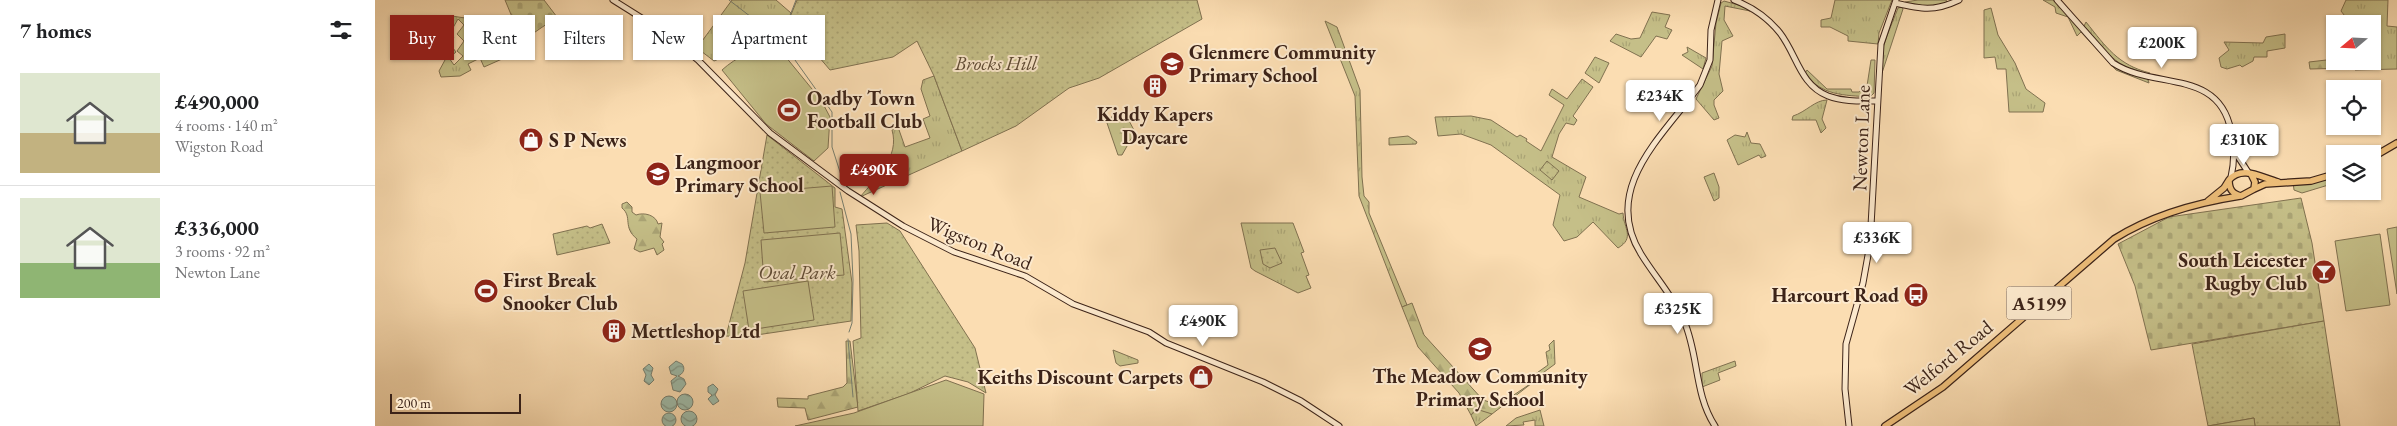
<!DOCTYPE html>
<meta charset="utf-8">
<style>
body{margin:0;font-family:"EB Garamond",serif;background:#f6f6f6;color:#202124;height:100vh;display:flex;flex-direction:column;font-size:19px;white-space:nowrap}
*{box-sizing:border-box;margin:0}
p{font-size:16px;color:#757577}
.icon{flex:none;width:28px;height:28px;fill:none;stroke:currentColor;stroke-width:2;stroke-linecap:round;stroke-linejoin:round}
.map{position:relative;flex:1;overflow:hidden}
.details{display:flex;flex-direction:column;background:#fff;width:375px}
.details>*{flex:none}
.banner{position:absolute;left:15px;top:15px;width:475px;height:45px;display:flex;gap:10px}
.needle{width:32px;rotate:251deg}
.tools{position:absolute;left:1951px;top:15px;display:grid;gap:10px}
.tools a{display:grid;place-items:center;width:55px;height:55px;border-radius:0px;background:#fff;box-shadow:0 1px 4px #0004;font-size:25px}
.scale{position:absolute;left:15px;bottom:12px;width:131px;box-sizing:border-box;padding-left:5px;border:2px solid #3c2318;border-top:0;font-size:14px;line-height:18px;white-space:nowrap;color:#3c2318;-webkit-text-stroke:4px #fce9cd;paint-order:stroke}
.price{position:absolute;translate:-50% -42px;padding:0 11px;border-radius:5px;background:#fff;color:#222;font-size:16px;line-height:32px;filter:drop-shadow(0 1px 2px #0008)}
.price::after{content:'';position:absolute;left:50%;top:30px;width:15px;height:11px;margin-left:-8px;background:inherit;clip-path:polygon(0 0,100% 0,50% 100%)}
.price.selected{background:#8f2418;color:#fff}
ul{padding:0;list-style:none}
li{display:flex;align-items:center;gap:15px;height:125px;padding:0 20px}
li+li{border-top:1px solid #e0e0e0}
li span{display:grid;place-items:center;flex:none;width:140px;height:100px;border-radius:0px;color:#555}
li>.icon{margin-inline-start:auto}
span .icon{width:60px;height:60px;fill:#fffc;stroke-width:1}
li b{font-size:21px}
h2{display:flex;justify-content:space-between;align-items:center;height:60px;padding:0 20px;font-size:21px}
.chip{padding:0 18px;border-radius:0px;background:#fff;box-shadow:0 1px 4px #0004;font-size:18px;line-height:45px}
.chip.selected{background:#8f2418;color:#fff}
main{display:flex;flex:1;min-height:0}
.map>svg:first-child{display:block}
.grass{fill:url(#grass-tufts);stroke:#807150;fill-rule:evenodd}
.forest{fill:url(#forest-firs);stroke:#807150}
.cemetery{fill:url(#cemetery-stones);stroke:#807150}
.park{fill:url(#park-dots);stroke:#807150}
.pitch{fill:#c5bf88;stroke:#807150}
.water{fill:url(#water-waves);stroke:#777f70}
.lines{fill:none;stroke-linecap:round;stroke-linejoin:round}
.stream{stroke:#777f70;stroke-width:1}
.secondary-casing{stroke:#3c2318;stroke-width:7}
.primary-casing{stroke:#3c2318;stroke-width:8}
.secondary{stroke:#fce9cd;stroke-width:5}
.primary{stroke:#eebe79;stroke-width:5.5}
.labels{text-anchor:middle;stroke-width:4;stroke-linejoin:round;paint-order:stroke}
.shield{fill:#fce9cd;stroke:#765e4e;stroke-width:1}
.shield-label{font-size:19px;font-weight:bold;fill:#3c2318}
.poi-label{font-size:20px;font-weight:bold;fill:#3c2318;stroke:#fce9cd;text-anchor:start}
.park-label{font-size:20px;font-style:italic;fill:#5e4a34;stroke:#fce9cd}
.street-label{font-size:20px;fill:#3c2318;stroke:#fce9cd}
</style>
<main>
<section class="details">
<h2>7 homes<svg class="icon" aria-label="filters" viewBox="0 0 24 24"><path d="M4 7h16M4 17h16"/><circle cx="9" cy="7" r="2"/><circle cx="15" cy="17" r="2"/></svg></h2>
<ul>
<li><span style="background:linear-gradient(#dfe7d0 60%,#c2b280 0)"><svg class="icon" aria-label="home" viewBox="0 0 24 24"><path d="M3 11l9-7 9 7M6 9v11h12V9"/></svg></span><div><b>£490,000</b><p>4 rooms · 140 m²</p><p>Wigston Road</p></div></li>
<li><span style="background:linear-gradient(#dfe7d0 65%,#8fb573 0)"><svg class="icon" aria-label="home" viewBox="0 0 24 24"><path d="M3 11l9-7 9 7M6 9v11h12V9"/></svg></span><div><b>£336,000</b><p>3 rooms · 92 m²</p><p>Newton Lane</p></div></li>
</ul>
</section>
<div class="map">
<svg width="2022" height="426" viewBox="0 0 2022 426">
<defs>
<pattern id="grass-tufts" width="24" height="20" patternUnits="userSpaceOnUse" patternTransform="scale(1.25)"><rect width="24" height="20" fill="#c5bf88"/><path d="M3 7l-1-3M5 7V3M7 7l1-3M15 17l-1-3M17 17v-4M19 17l1-3" fill="none" stroke="#aaa475"/></pattern>
<pattern id="forest-firs" width="22" height="20" patternUnits="userSpaceOnUse" patternTransform="scale(1.25)"><rect width="22" height="20" fill="#c5bf88"/><path d="M5 1l3.5 6h-7zM16 11l3.5 6h-7z" fill="#aaa475"/></pattern>
<pattern id="cemetery-stones" width="16" height="16" patternUnits="userSpaceOnUse" patternTransform="scale(1.25)"><rect width="16" height="16" fill="#c5bf88"/><path d="M2 7V4a2 2 0 0 1 4 0v3zM10 15v-3a2 2 0 0 1 4 0v3z" fill="#aaa475"/></pattern>
<pattern id="park-dots" width="8" height="8" patternUnits="userSpaceOnUse" patternTransform="scale(1.25)"><rect width="8" height="8" fill="#c5bf88"/><path d="M2 2h.1M6 6h.1" fill="none" stroke="#aaa475" stroke-width="1.8" stroke-linecap="round"/></pattern>
<pattern id="water-waves" width="16" height="10" patternUnits="userSpaceOnUse" patternTransform="scale(1.25)"><rect width="16" height="10" fill="#9fbcaa"/><path d="M0 5q4-4 8 0t8 0" fill="none" stroke="#839889"/></pattern>
</defs>
<rect width="100%" height="100%" fill="#fbddb2"/>
<filter id="stains"><feTurbulence type="fractalNoise" baseFrequency=".004" numOctaves="4"/><feColorMatrix values="0 0 0 0 .2 0 0 0 0 .09 0 0 0 0 .02 0 0 0 .5 -.17"/></filter>
<radialGradient id="worn" r=".72"><stop offset=".6" stop-color="#630" stop-opacity="0"/><stop offset="1" stop-color="#630" stop-opacity=".3"/></radialGradient>
<!-- grass -->
<path class="grass" d="M357,0h44l15,13 -9,23 -19,4 -49,21 -17,-13z
M1460,0h57l-13,33 -1,11 -30,-3v-5l-18,-9h-9v-7l10,-2z
M1543,0h28l2,4 -18,5 -26,-4 1,-3z
M1668,0h14l44,51 22,18 -1,3 2,-2 24,9 1,4 -33,-13 -35,-38 -4,4 -9,-19 -12,-4 -1,-6z
M1971,0h42l-1,26 10,1v42l-42,1 3,-9h15v-37h-22l-10,-13z
M1349,1l18,5 8,5 -25,-5 -1,14 9,16 -11,5 -3,33 4,17 -9,9v5l5,13 -5,2 -18,-21 16,-33 4,-43 5,-20z
M1527,7l1,2 -21,64c-8,-12 11,-51 16,-65z
M1616,8l7,27 17,28 11,26 19,14 -2,9h-34l-3,-43h-9l-2,-12 -11,1v-48z
M1277,12l18,3 -5,12 7,3 -5,9 -11,-3 -15,21 -31,-16 6,-7 15,5 9,-1z
M77,16l13,2 4,13 -4,4 7,3 2,6 -5,6 9,9 -10,5 3,6 -11,6 -19,1 -2,-6 6,-11 -13,-8 1,-3 6,1 4,-4h4v-6l-4,-2zM83,19l6,6 -7,9 7,7 -7,10 6,5 -9,9 -5,-7 7,-6 -7,-9 5,-5 -4,-5z
M950,21l12,6 23,63 2,87 2,19 5,6v11l38,92 -5,2 -43,-111 -4,-100z
M1711,22c20,25 32,43 64,51l-1,2c-33,-7 -44,-24 -65,-49z
M1910,34v14l-18,3v6h-13l-1,4 -11,6 -2,-2 -13,4 -6,-2 -2,-9 10,-8 -5,-8 39,1 3,-6z
M1312,47l19,11 -3,11 -21,-14 6,-3z
M130,48l5,1 1,6 -27,12 -4,-9z
M1220,57l14,6 -10,20 -14,-10z
M1496,60h4l-1,33 -4,4c-26,-2 -49,-1 -65,-24l2,-3 20,19h24l1,3h7l8,-6z
M559,76l28,75 -102,46c16,-19 40,-40 32,-67l6,-3 7,20 25,-9 -7,-19 7,-3 -9,-27 2,-9z
M1207,79l11,8 -20,29 4,4 -3,5 -8,-2 -7,11 -7,23 34,20 -7,20 40,17 4,-1c1,16 12,25 -5,35l-25,-26 -16,15 -13,4 -11,-16 7,-30 -69,-50 -30,-11 -23,2 -3,-19 36,-1 20,4 26,17 3,-2 7,4 -1,2 15,10 23,-46 -15,-10 3,-6 15,10z
M1452,100l-5,19 4,9 -5,5 -5,-13h-24l1,-4c13,-4 22,-16 34,-16z
M1372,132l4,11 9,1 6,12 -5,2 -2,-3 -21,10 -11,-25 8,-5 10,2z
M1033,136l9,6 -1,2 -27,1v-7z
M1339,173l5,14v11l-5,3 -10,-24z
M1960,174v9l-33,10 -8,-3 -1,-8z
M866,223h52l11,29 -3,1 8,22 -3,1 5,12 -13,5 -43,-22 -4,-3z
M1179,340l1,24 -19,14 -2,-3 14,-10 -2,-13 4,-2 -1,-5z
M738,350l25,10v3l-18,3 -4,-3z
M1360,361l1,5 -18,7 2,7 -18,7v-14z
M1105,407l12,7 -16,12 -5,-11z
M1165,410l4,16h-9v-6l-12,2 1,3 -18,1 10,-8z"/>
<!-- forest -->
<path class="forest" d="M1960,59v2h14l-1,7 -38,1 -1,-7z
M736,117h16l8,15 -13,23h-4l-11,-32z
M252,202l5,5v5l4,3c8,-3 20,0 22,9l4,-1 -2,14 4,5 -2,2 2,6 -7,5 -3,-7 -14,4 -6,-3 3,-10c-15,-12 -4,-22 -15,-31v-4z
M1037,303l12,32 59,65 16,5 37,-25 -44,34 -16,-5 -5,6 -12,-22 -41,-46 -16,-40z
M471,341h4l8,66 -50,13 -3,-12 -27,-1 -1,-9 31,1v-3l35,-9 4,-4z"/>
<!-- cemetery -->
<path class="cemetery" d="M130,0h39l13,17 -35,24z
M1926,198l11,45 12,78 -173,29 -16,-64 -17,-42 51,-27z"/>
<!-- park -->
<path class="park" d="M422,0h400l5,19 -103,59 -30,10 -53,38 -54,25 -28,-75 -17,-35 -24,16 -63,13 -28,-33 -16,-10z
M392,135l68,53v19l7,2 10,74 -1,38 -108,16 -17,-1 19,-73z
M1172,161l12,10 -7,9 -12,-10z
M512,223l13,8 75,117 11,45 -18,-11 -23,-6 -37,18 -50,17 -5,-70 8,-3 -2,-87 -3,-26z
M227,224l8,19 -53,12 -4,-21 34,-8 3,2z
M900,248l7,15 -12,5 -7,-4 -3,-14z
M1949,321l16,105h-85l-1,-8 -46,8 -16,-82z"/>
<!-- pitch -->
<path class="pitch" d="M401,45l45,55 9,17 -2,31 -14,13 -48,-37 -44,-54c13,-12 36,-24 54,-25z
M457,186l3,41 -71,6 -4,-41z
M2022,227v67l-10,-65z
M465,233l4,42 -80,7 -3,-42z
M2005,234l10,71 -44,6 -11,-70z
M433,281l6,39 -65,10 -6,-39z
M571,380l38,14 -1,32h-188l59,-13z
M1879,418l1,8h-47z"/>
<!-- water -->
<path class="water" d="M301,361l6,3c4,5 1,10 -4,12l6,3 2,5 -6,8 -7,-2 -2,-9 6,-5 -6,-2 -2,-7z
M274,364l4,4 -2,7 3,5 -5,5 -5,-4 2,-6 -3,-6z
M338,384l5,5 -3,6 4,6 -6,4 -5,-6 4,-4 -4,-3v-5z
M302 402a8 8 0 1 1 16 0a8 8 0 1 1-16 0Z
M286 404a8 8 0 1 1 16 0a8 8 0 1 1-16 0Z
M306 419a8 8 0 1 1 16 0a8 8 0 1 1-16 0Z
M287 420a7 7 0 1 1 14 0a7 7 0 1 1-14 0Z"/>
<g class="lines">
<!-- stream -->
<path class="stream" d="M354,0l52,40
M406,39l15,-39
M410,46l47,66v35l9,28 -1,7
M465,192l11,42 2,46 -1,43 -3,9
M473,339l5,58"/>
<defs>
<path id="secondary" d="M238,0l51,32 34,28 72,73 78,58 55,35 51,26 71,24 48,28 76,28 17,11 97,39 38,19 38,25
M1359,0c18,7 34,18 46,33 17,22 20,52 48,63 16,6 32,5 49,5
M1682,0l56,63c41,27 106,5 118,68 3,16 4,29 0,46
M1520,3c26,6 39,9 64,-3
M1860,152l13,20
M1340,426c-21,-32 -16,-71 -31,-105 -11,-25 -29,-44 -43,-67 -41,-66 23,-119 59,-169l10,-25 1,-30 7,-30
M1474,426l-4,-37 1,-45 17,-61 7,-39 11,-200 15,-44"/>
<path id="primary" d="M1998,157l24,-14
M1876,174l4,8 -1,7 -13,7c-9,-2 -12,-7 -12,-16 13,-15 31,-3 49,2
M1879,189l11,-5 46,-3 24,-7
M1833,201l16,-13 5,-8
M1510,426l58,-39 171,-148c38,-24 81,-36 126,-43"/>
</defs>
<!-- secondary casing -->
<use href="#secondary" class="secondary-casing"/>
<!-- primary casing -->
<use href="#primary" class="primary-casing"/>
<!-- secondary -->
<use href="#secondary" class="secondary"/>
<!-- primary -->
<use href="#primary" class="primary"/>
</g>
<!-- icons -->
<defs>
<symbol id="school-disc" viewBox="-11 -11 22 22"><circle r="9.5" fill="#8f2418" stroke="#fce9cd"/><path d="M0-5L7-2L0 1L-7-2ZM-4 1L0 2.5L4 1V4Q0 6-4 4Z" fill="#fff"/></symbol>
<symbol id="building-disc" viewBox="-11 -11 22 22"><circle r="9.5" fill="#8f2418" stroke="#fce9cd"/><path d="M-4-6H4V6H1V3H-1V6H-4ZM-2.5-4.3h1.7v1.8h-1.7ZM.8-4.3h1.7v1.8H.8ZM-2.5-1h1.7V.8h-1.7ZM.8-1h1.7V.8H.8Z" fill="#fff"/></symbol>
<symbol id="stadium-disc" viewBox="-11 -11 22 22"><circle r="9.5" fill="#8f2418" stroke="#fce9cd"/><path d="M0-5a6.5 5 0 1 0 0 10a6.5 5 0 1 0 0-10ZM-3.5-1.8h7v3.6h-7Z" fill="#fff"/></symbol>
<symbol id="shop-disc" viewBox="-11 -11 22 22"><circle r="9.5" fill="#8f2418" stroke="#fce9cd"/><path d="M-5-2.5h2.3a2.7 3.5 0 0 1 5.4 0H5L5.5 6h-11ZM-1.5-2.5h3a1.5 2.3 0 0 0-3 0Z" fill="#fff"/></symbol>
<symbol id="bar-disc" viewBox="-11 -11 22 22"><circle r="9.5" fill="#8f2418" stroke="#fce9cd"/><path d="M-6-5H6L.8 .8V4.5H3.5V6h-7V4.5H-.8V.8Z" fill="#fff"/></symbol>
<symbol id="bus-disc" viewBox="-11 -11 22 22"><circle r="9.5" fill="#8f2418" stroke="#fce9cd"/><path d="M-5-6H5V4H4V6H2V4H-2V6H-4V4H-5ZM-3.5-4V0h7V-4ZM-3.5 1.2v1.5H-2V1.2ZM2 1.2v1.5H3.5V1.2Z" fill="#fff"/></symbol>
</defs>
<g fill-rule="evenodd">
<use href="#school-disc" x="783" y="50" width="28" height="28"/>
<use href="#building-disc" x="766" y="72" width="28" height="28"/>
<use href="#stadium-disc" x="400" y="96" width="28" height="28"/>
<use href="#shop-disc" x="142" y="126" width="28" height="28"/>
<use href="#school-disc" x="269" y="160" width="28" height="28"/>
<use href="#bar-disc" x="1935" y="258" width="28" height="28"/>
<use href="#stadium-disc" x="97" y="277" width="28" height="28"/>
<use href="#bus-disc" x="1527" y="281" width="28" height="28"/>
<use href="#building-disc" x="225" y="317" width="28" height="28"/>
<use href="#school-disc" x="1091" y="335" width="28" height="28"/>
<use href="#shop-disc" x="812" y="363" width="28" height="28"/>
</g>
<g class="labels">
<!-- shield labels -->
<rect class="shield" x="1631.5" y="286.5" width="65" height="33" rx="4"/>
<g class="shield-label">
<text x="1664" y="310">A5199</text>
</g>
<!-- poi labels -->
<g class="poi-label">
<text x="814" y="59">Glenmere Community<tspan x="814" dy="23">Primary School</tspan></text>
<text x="432" y="105">Oadby Town<tspan x="432" dy="23">Football Club</tspan></text>
<text x="780" y="121" text-anchor="middle">Kiddy Kapers<tspan x="780" dy="23">Daycare</tspan></text>
<text x="174" y="147">S P News</text>
<text x="300" y="169">Langmoor<tspan x="300" dy="23">Primary School</tspan></text>
<text x="1932" y="267" text-anchor="end">South Leicester<tspan x="1932" dy="23">Rugby Club</tspan></text>
<text x="128" y="287">First Break<tspan x="128" dy="23">Snooker Club</tspan></text>
<text x="1524" y="302" text-anchor="end">Harcourt Road</text>
<text x="256" y="338">Mettleshop Ltd</text>
<text x="1105" y="383" text-anchor="middle">The Meadow Community<tspan x="1105" dy="23">Primary School</tspan></text>
<text x="808" y="384" text-anchor="end">Keiths Discount Carpets</text>
</g>
<!-- park labels -->
<g class="park-label">
<text x="621" y="70">Brocks Hill</text>
<text x="422" y="279">Oval Park</text>
</g>
<!-- street labels -->
<g class="street-label">
<text transform="translate(1486 138) rotate(-88)" y="7">Newton Lane</text>
<text transform="translate(605 243) rotate(22)" y="7">Wigston Road</text>
<text transform="translate(1573 358) rotate(-39)" y="7">Welford Road</text>
</g>
</g>
<rect width="100%" height="100%" filter="url(#stains)"/>
<rect width="100%" height="100%" fill="url(#worn)"/>
</svg>
<div class="tools">
<a><svg class="needle" viewBox="-14 -14 28 28"><path d="M0-13l5 13h-10z" fill="#e53935"/><path d="M0 13l5-13h-10z" fill="#757577"/></svg></a>
<a><svg class="icon" aria-label="locate" viewBox="0 0 24 24"><circle cx="12" cy="12" r="6"/><path d="M12 2v4M12 18v4M2 12h4M18 12h4"/></svg></a>
<a><svg class="icon" aria-label="layers" viewBox="0 0 24 24"><path d="M12 4l9 5-9 5-9-5zM3 14l9 5 9-5"/></svg></a>
</div>
<div class="scale">200 m</div>
<b class="price" style="left:1787px;top:69px">£200K</b>
<b class="price" style="left:1285px;top:122px">£234K</b>
<b class="price" style="left:1869px;top:166px">£310K</b>
<b class="price selected" style="left:499px;top:196px">£490K</b>
<b class="price" style="left:1502px;top:264px">£336K</b>
<b class="price" style="left:1303px;top:335px">£325K</b>
<b class="price" style="left:828px;top:347px">£490K</b>
<div class="banner">
<a class="chip selected">Buy</a>
<a class="chip">Rent</a>
<a class="chip">Filters</a>
<a class="chip">New</a>
<a class="chip">Apartment</a>
</div>
</div>
</main>
